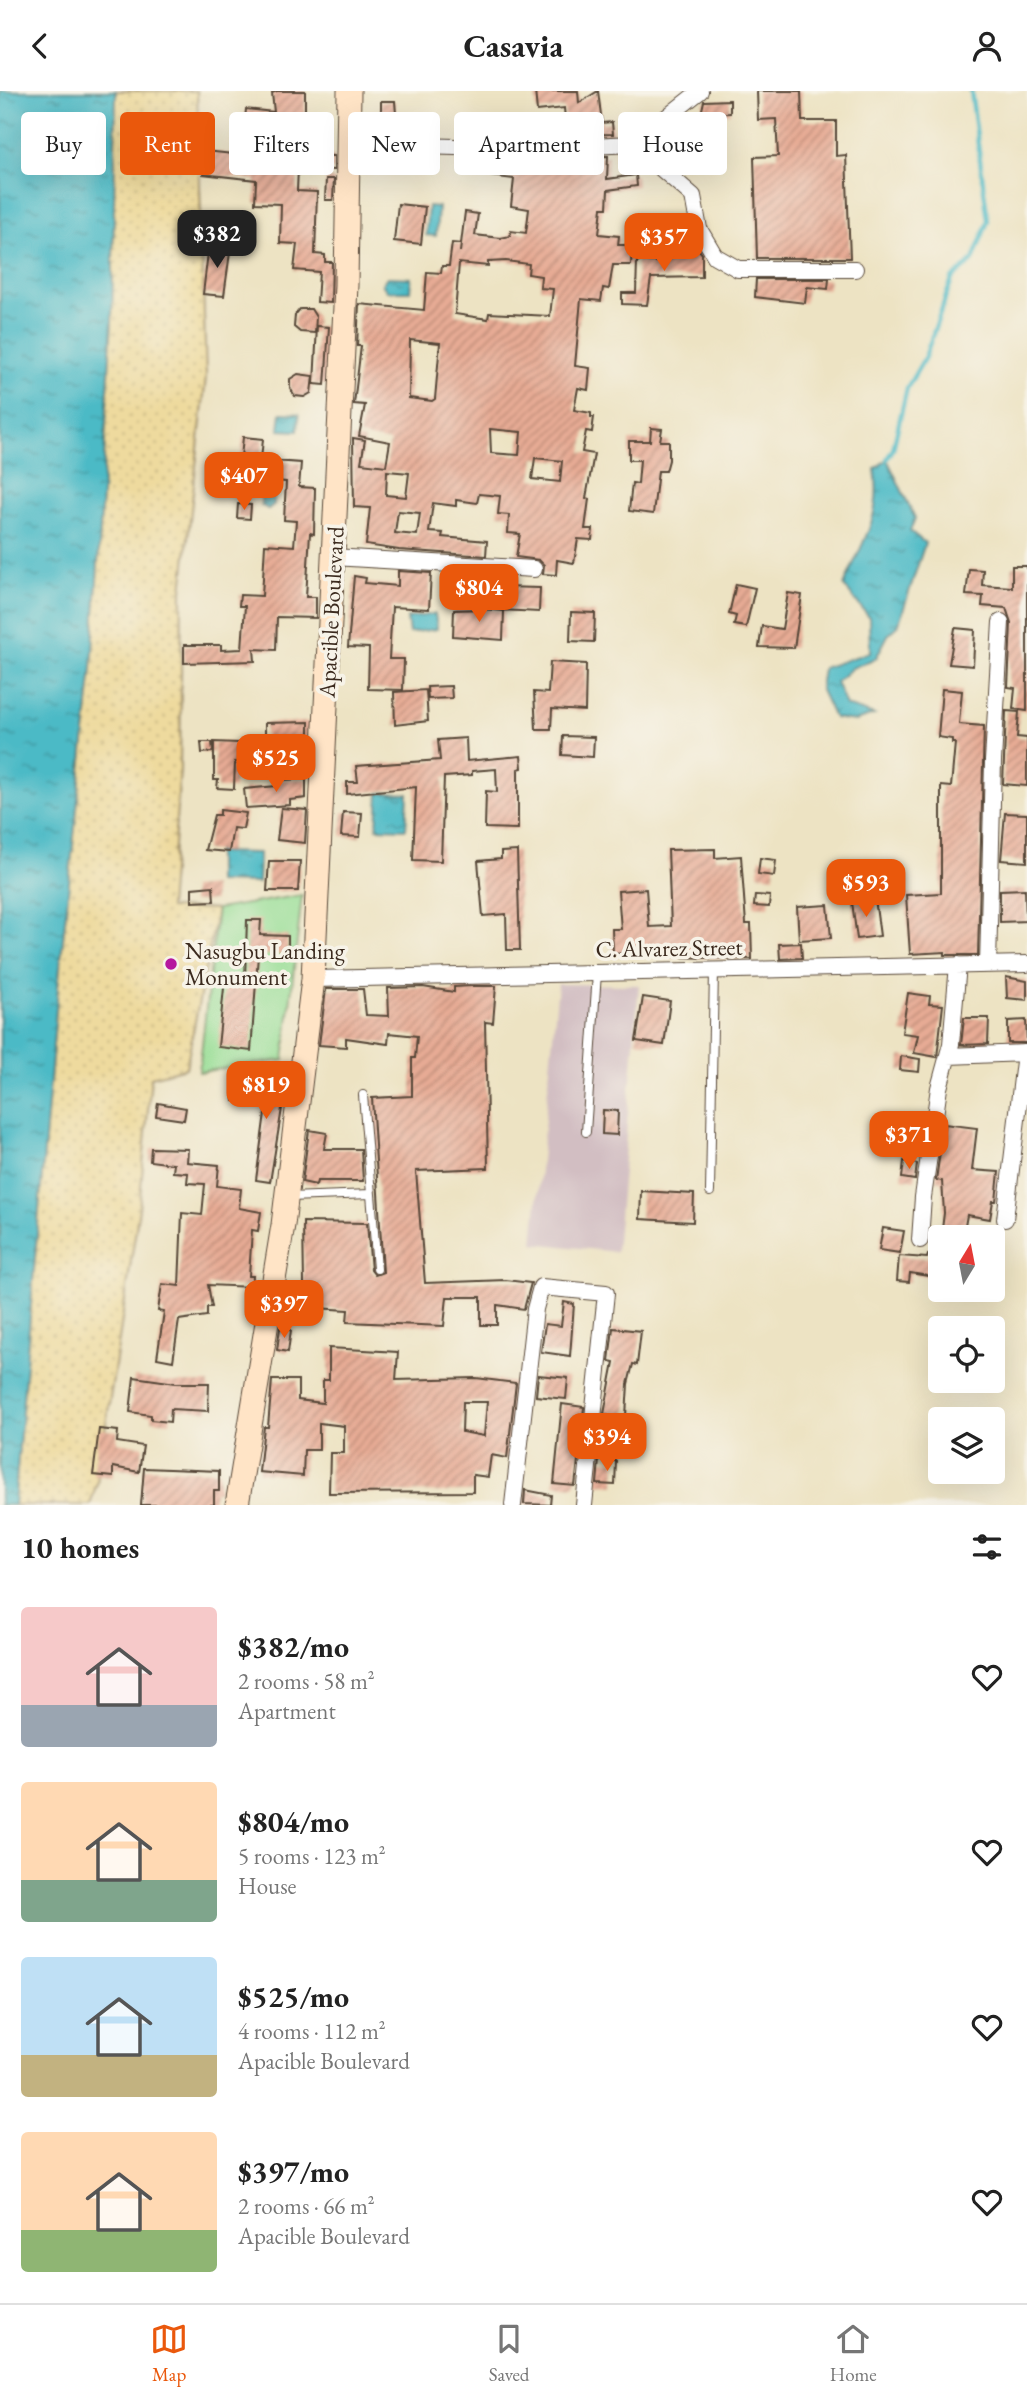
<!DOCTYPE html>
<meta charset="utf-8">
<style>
body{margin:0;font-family:"EB Garamond",serif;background:#f2f2f2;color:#222;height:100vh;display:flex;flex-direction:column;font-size:26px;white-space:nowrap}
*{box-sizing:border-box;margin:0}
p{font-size:23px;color:#767676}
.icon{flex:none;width:38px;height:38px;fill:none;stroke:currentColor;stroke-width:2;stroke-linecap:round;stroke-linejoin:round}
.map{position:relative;height:1414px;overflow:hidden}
.details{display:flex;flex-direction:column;background:#fff;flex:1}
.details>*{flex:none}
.top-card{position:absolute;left:21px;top:21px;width:985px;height:63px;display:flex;gap:14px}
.needle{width:46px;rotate:10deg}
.fabs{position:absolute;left:928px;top:1134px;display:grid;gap:14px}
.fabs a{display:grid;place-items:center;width:77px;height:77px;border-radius:7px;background:#fff;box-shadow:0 7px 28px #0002;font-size:35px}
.price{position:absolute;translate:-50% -60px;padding:0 16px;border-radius:14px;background:#ea580c;color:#fff;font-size:23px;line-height:46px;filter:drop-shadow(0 2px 4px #0008)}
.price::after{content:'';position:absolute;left:50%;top:42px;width:21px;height:16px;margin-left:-10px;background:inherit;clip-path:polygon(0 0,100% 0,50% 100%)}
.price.current{background:#222;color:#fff}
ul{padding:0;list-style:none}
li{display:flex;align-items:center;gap:21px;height:175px;padding:0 21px}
li span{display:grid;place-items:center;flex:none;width:196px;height:140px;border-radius:7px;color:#555}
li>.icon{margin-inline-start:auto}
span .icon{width:84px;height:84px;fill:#fffc;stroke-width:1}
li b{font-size:30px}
h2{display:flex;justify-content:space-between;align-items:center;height:84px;padding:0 21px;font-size:30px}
.pill{padding:0 24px;border-radius:7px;background:#fff;box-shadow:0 7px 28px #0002;font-size:24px;line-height:63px}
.pill.current{background:#ea580c;color:#fff}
header{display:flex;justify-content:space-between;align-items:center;height:91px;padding:0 21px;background:#fff;font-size:32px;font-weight:700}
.tabs{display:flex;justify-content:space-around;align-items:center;height:98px;border-top:2px solid #e0e0e0;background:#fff;font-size:19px;color:#767676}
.tabs a{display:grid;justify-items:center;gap:4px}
.tabs .current{color:#ea580c}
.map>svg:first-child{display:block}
.industrial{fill:#d2bec2}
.sand{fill:url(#sand-dots);stroke:#94825e;stroke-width:2}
.green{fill:#99de96;stroke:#6a845a;stroke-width:2}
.water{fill:url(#water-ripples);stroke:#447272;stroke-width:2}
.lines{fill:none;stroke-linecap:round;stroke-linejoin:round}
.stream{stroke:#4cbac6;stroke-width:4.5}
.building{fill:url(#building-hatch);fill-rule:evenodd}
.lane-casing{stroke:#564637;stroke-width:10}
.street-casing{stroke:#564637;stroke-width:18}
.secondary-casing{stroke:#564637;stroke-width:25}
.lane{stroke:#fff;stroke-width:8}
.street{stroke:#fff;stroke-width:16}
.secondary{stroke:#ffe4c6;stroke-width:23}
.poi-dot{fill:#b5179e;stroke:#f7f3e8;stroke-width:2.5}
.labels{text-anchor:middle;stroke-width:7;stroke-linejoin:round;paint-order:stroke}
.street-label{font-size:23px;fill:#3b2a1e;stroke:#f7f3e8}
.poi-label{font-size:23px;fill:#3b2a1e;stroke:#f7f3e8;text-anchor:start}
</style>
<header><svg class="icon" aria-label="back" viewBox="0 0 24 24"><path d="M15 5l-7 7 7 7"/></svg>Casavia<svg class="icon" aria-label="person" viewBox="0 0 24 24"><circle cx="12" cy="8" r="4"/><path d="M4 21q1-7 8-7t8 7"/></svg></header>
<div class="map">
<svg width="1027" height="1414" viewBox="0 0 1027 1414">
<defs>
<pattern id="sand-dots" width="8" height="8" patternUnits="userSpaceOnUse" patternTransform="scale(1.75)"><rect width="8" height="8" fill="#eeda9e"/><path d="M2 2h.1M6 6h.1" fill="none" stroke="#cdbb88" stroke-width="1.8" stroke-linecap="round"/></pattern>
<pattern id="water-ripples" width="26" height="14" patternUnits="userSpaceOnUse" patternTransform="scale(1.75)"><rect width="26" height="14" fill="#4cbac6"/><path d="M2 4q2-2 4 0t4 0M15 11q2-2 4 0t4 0" fill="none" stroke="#4097a0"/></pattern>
<pattern id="building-hatch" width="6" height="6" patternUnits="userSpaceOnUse" patternTransform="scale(1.75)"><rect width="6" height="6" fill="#e7ab94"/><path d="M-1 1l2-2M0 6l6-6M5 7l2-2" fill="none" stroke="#bc8b78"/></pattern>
</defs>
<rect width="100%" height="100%" fill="#f7f3e8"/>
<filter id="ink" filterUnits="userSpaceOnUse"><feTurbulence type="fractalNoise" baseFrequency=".0143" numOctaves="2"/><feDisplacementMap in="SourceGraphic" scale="14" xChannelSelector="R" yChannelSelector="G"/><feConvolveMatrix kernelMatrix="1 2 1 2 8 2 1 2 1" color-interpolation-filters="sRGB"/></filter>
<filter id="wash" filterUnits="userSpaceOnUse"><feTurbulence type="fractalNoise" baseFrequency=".00686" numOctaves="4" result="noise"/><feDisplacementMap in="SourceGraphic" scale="28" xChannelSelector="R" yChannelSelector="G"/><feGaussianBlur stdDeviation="1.57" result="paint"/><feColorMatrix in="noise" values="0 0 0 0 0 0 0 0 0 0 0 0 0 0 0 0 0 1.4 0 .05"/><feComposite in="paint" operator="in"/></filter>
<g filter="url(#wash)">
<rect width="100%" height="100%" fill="#ede3c3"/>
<!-- industrial -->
<path class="industrial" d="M558,893l81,1 -23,267 -83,-9z"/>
<!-- sand -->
<path class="sand" d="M116,0h81l9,286 -24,214 -2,179 -11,138 48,1 -31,159 -35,9 -12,132 -42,274 -7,22h-76l44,-519 34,-319 20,-348z"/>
<!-- green -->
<path class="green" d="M302,804l-18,165 -85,12 18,-163z"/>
<!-- water -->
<path class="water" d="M0,0h116l-4,228 -20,348 -34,319 -44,519h-14z
M428,115l10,1 -2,29 -10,-1z
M387,186l24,1 -1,13h-23l-5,-7z
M281,322l18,1 -1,17 -19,-1z
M887,368l28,59 -5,13 15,12 -27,83 -10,9 -12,23 -24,10 -16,14 10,24 28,9 -19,6 -21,-3 -14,-30 3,-20 47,-16 -1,-35 -25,-31c16,-42 39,-67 31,-117z
M261,396h13v17l-6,5 -7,-4z
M435,523l2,15 -28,4 -2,-15z
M379,702l29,1 -2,35 -29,-1z
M217,761l42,1 -1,30 -41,-1z"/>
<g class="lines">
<!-- stream -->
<path class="stream" d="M887,368l6,-10 14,-61 18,-31 27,-78 21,-19 15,-39 -17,-130"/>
</g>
<g id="blocks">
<!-- building -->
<path class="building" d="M277,0h28v64l29,1v14l-36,-2 -1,23 20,1 -2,62 10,1v7h7l-1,41 -14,-1 2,-30 -25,-2 3,-26 -17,-1 1,-39 -26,-1 1,-23 -53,-6 3,-23 45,5 27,-1 1,-32 -34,-3 1,-11 28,3 -2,-19z
M535,0h43l1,12 19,-12 4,32 10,-1 1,12 -135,3v-11l73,6 15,-3 -2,-21 -27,3z
M757,0h44l1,30h34v35l10,-1 4,103h-93l-3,-101 24,-1 -2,-37 -18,1z
M730,9v13l-29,1 3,-13z
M381,10h14l1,13h-15z
M608,65l-1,23 29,-4 1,11 -29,4 -1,18h-5l-3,26 20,2 -1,9h14l-1,20h-18l-4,24 -6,-1 -2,13 -20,-2 -6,67 15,2 -2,22 -10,-2 -4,22 17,3v4h3l-2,15 -6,-1 -4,21 12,2 -8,44 3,1 -4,30h8l-1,11 -14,-1 -4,24 -17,-3 -1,15 -13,-1 1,-9 -5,-5 -23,-3 4,-23 -12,-1 1,-18 -11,-1 2,-18 -21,-2 -2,9 -21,-3v6l-23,-3 -4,29 14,1 -1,4 45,4 -1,15 -87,-6 -33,-5 4,-37 -16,-1 -1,-69 12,2 -4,23 25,3 4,-24 -31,-6 6,-31 -11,-1 7,-58h-4l2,-42 65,6 3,-38 14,1 1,-7h7l3,-23 9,1 -1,8 5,-40 13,2 -3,21 26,3 9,-2 1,-5 15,2 3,-24 -18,-3 3,-27 -25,-3 2,-18zM506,170l23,3 -1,10 13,2 -1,12 13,1 -3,27 -61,-3 -1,6 -33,-5 4,-51 29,3v-4zM410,249l30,3 -5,56 -3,2 -23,-3zM490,338l31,3 -2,23 -28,-2zM535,367l27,3 -2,21 -28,-3zM387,380l22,2 -3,24 -20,-2zM398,420l22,2 -3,22 -22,-2z
M326,88h8l-1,21h-8z
M398,113l27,3 -4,37 -27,-3z
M209,153l22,1 -7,51 -21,-2z
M686,158l13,1 3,4v23l-51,1 -4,27 -25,-1v-11h14l1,-32 23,1 1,-10h25z
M756,188h73l-1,10 -21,-2 -2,16 -50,-6z
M300,218h11l5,8 -1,16 -15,-1 -6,-5 1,-12z
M317,235l12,1 -4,58 -11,-1z
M298,283l15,2 -2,17 -7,4 -9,-1 -5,-8v-9z
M651,337l11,1 -2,12h9v19l-3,11h-8l-5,43 -24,-3 3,-28 6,1 2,-24h-11v-19h21z
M243,346l20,2 -2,21 40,3 -2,24 16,1 -1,46 -4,-1 -4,64h10v21l-39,-1 -1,33 -22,-1 1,12 -71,2v-18h37v5l21,-1 3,-43h-6l1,-11 22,1 3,-52 29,2 2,-25 -12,-1 2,-38 -47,-4z
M238,413l13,1 -1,14 -13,-1z
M1012,475h15v145l-14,-2 2,-21 -7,-1 3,-64 -5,-15 -24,-2 1,-10 -17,-1 3,-26 14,1 -1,15 30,2z
M398,480l33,2 -2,36 -37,-2 -3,52h15l-1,31 -35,-1 1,-41 -21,-1 6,-71 12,2 -1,5 33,3z
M736,493l19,4 -9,39 -12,-2 2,-9 -7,-2z
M501,496l39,1 -1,24 -39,-2z
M788,502l14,2 -8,53 -35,-1 3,-21 20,3z
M483,518l21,2 -1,29 -50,-4 1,-26z
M571,521l24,1 -1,29 -24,-1z
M955,537l20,2 -2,36 -24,-2z
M550,571l36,2 -1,47 -33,-2 -1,20h-15l-2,-37 14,1z
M451,595l1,12 -24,1 -1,-12z
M942,598l20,2 -3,33 25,2 -6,229h-33v-3l-35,2 -4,-59 35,-2v-107l10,1 4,-44h-3v-4l-14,-2z
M426,599l2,31 -33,4 -1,-33z
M1006,620l13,1 -2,25 10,1v48l-24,-2z
M309,631v19h-28l1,20 -47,1 -1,27 -17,-1 1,-8h-4v-38l51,2v-21z
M563,645l31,1 -1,20 -31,-2z
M466,647l1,23 54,-5 1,12 -4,1v60l-33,-1 1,-37 11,1 -1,-23 -24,2v4l-28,2 -3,84 -28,-1 3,-73 -69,7v-12h11l-2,-16 84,-6 -2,-20z
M201,651h11l1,10 -11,1z
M306,688v19l-16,2v5l-44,3 -2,-19 33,-3v-6z
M281,717l26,2 -2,33 -28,-3z
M220,719l26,3 -3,16 -10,-1 -4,24 -24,-2 9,-35h6z
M343,721l19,1 -2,24 -19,-1z
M1005,722l22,1v48l-26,-2z
M715,758v9l26,-2 5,68h5l1,35 -80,-2 -1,-6 -58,3 -1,-25h9l-3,-38 28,-2 3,38 22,-1 -3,-76z
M517,760l3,99h-13l-1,-36 -23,2 -5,-55 23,-2v-7z
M760,767l16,2 -2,16 -16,-2z
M269,770h31l-2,30h-31z
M213,795l1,15 -22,1v-14z
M1025,798l1,32 -26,1v-32z
M755,804l15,1 -1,11 -15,-1z
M875,808l5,37 -23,3 -5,-37z
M828,814l3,33 -32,2 -2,-33z
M247,829h14l-1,15 28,1v19h-30l-7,96 -33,-4 7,-69h20z
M801,852l1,15 -22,1 -1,-15z
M1006,886l21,4v19l-20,-2z
M472,895h24l-3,37 -8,-1 3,146 -72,3 9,112 81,-3 25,3 -7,26 -27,-4v20h-16v-28h-34l-3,29 -97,-4 1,-12 -64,-4 3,-21h17l-1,-63 64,1 4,47 4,5 8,-3 -11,-174 40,-2v-38h3l2,-22 -28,-3 -1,11 -42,-6v9l-27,-2 7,-56h37l3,26 23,1 -1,-28 35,-1 31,5v-5z
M908,902l22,3 -1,8 14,1 -6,52 -23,-4 4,-18 -16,-2z
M643,906l27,4 -6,44 -28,-4z
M964,927h25l-1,26 -27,1z
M1026,929l1,23h-19v-22z
M901,965l19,3 -1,13 -19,-2z
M270,990l16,3 -16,98 -14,-2 11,-82 -33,3 -1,-14 36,-3z
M158,1012l28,5 -2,12 -28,-4z
M603,1019l15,1 -1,24 -15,-1z
M944,1033l33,4 -5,42 27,2 -3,29h-3l-3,18 -23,-4 -4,22h-22l3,-24 -2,-32 -6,-1z
M309,1039l18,3 -3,16h37l2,32h-46l-1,4 -14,-3z
M151,1057l37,1 -1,13 32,3 -2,21 24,3 -2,19 22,4 -3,19 -6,-1 -3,46h4l-1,11 -44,-2 4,22h-5v9l-28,4 -6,41 -16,-3 7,-46 -6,-1 4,-27 17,2 3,-73 20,2 3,-31 -18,-1 1,-10 -15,-1 1,-8 -24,-3z
M904,1070l13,3 -2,16 -13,-2z
M641,1100l53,3 -1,28 -53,-3z
M883,1137l21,3 -4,22 -21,-3z
M928,1164l12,2v21l-30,-5 -1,9 -12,-1 2,-25 28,2z
M564,1211l10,2 -4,52 -29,-4 4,-28 16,2z
M280,1237l11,2 -3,22 -11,-2z
M613,1237l28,3 -4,34 -4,-1 -5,20 -2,32h-5l-1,21 -14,-1 1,-21 -3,-1 10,-52 -5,-1z
M329,1257l69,4 -2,28 80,-2 40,5 -9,75 -16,-3 -3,22 -15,-2v17l-144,1 1,-40h14v-27l-25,-3v27h-15l-1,26 -44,-4 5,-45h4l4,-47h26v20l25,3v-23h6zM463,1311h24l-3,34 -22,-4z
M538,1284l30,3 -2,21 -30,-3z
M134,1286l42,6h33l-1,28 -37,-2 -1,13 -19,-2v-5l-21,-3z
M562,1313l22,3 -9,79 -21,-2z
M99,1338l19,2 -1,11 26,4 -4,26 -26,-5v10l-20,-2z
M599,1369l17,1 -1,24 -18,-1z
M144,1377l75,3v20h-5v14h-73z
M525,1399l26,5 -1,10 -26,-1z"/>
</g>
</g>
<g filter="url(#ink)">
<use href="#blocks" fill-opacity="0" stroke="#564637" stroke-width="2"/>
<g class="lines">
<defs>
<path id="lane" d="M363,1004l14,174
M586,1041l11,-159
M710,1101l4,-222
M289,1106l82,-3"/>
<path id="street" d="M348,53l180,5 105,-5 60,52 6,33 16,27 23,13h117
M633,53l67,-53
M333,466l201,12
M988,874l5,-204 8,-139
M313,888l714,-15
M948,965l79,-3
M1005,1128l20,-166
M920,1149l3,-43 16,-109 12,-44 7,-79
M513,1414l22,-196 6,-22 65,6 -22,212"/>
<path id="secondary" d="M237,1414l46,-280 30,-246 33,-694 3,-194"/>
</defs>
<!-- lane casing -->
<use href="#lane" class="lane-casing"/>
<!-- street casing -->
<use href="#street" class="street-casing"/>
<!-- secondary casing -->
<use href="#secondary" class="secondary-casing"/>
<!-- lane -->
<use href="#lane" class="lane"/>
<!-- street -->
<use href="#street" class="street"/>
<!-- secondary -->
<use href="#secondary" class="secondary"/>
</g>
</g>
<!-- markers -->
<circle class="poi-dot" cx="171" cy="873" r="7"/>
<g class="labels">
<!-- street labels -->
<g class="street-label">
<text transform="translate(331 521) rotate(-87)" y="8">Apacible Boulevard</text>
<text transform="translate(669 857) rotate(-1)" y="8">C. Alvarez Street</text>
</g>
<!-- poi labels -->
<g class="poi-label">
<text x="185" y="868">Nasugbu Landing<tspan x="185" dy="26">Monument</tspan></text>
</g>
</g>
</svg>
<div class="fabs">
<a><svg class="needle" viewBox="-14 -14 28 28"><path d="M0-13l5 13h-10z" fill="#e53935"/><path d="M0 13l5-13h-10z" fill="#767676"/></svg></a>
<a><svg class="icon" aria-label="locate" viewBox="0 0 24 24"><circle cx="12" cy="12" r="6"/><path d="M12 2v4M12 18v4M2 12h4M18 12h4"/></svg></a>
<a><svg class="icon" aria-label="layers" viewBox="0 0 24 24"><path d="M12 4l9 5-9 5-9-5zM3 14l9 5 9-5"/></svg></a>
</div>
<b class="price current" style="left:217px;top:179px">$382</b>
<b class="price" style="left:664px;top:182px">$357</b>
<b class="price" style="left:244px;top:421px">$407</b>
<b class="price" style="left:479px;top:533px">$804</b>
<b class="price" style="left:276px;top:703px">$525</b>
<b class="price" style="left:866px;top:828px">$593</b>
<b class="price" style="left:266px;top:1030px">$819</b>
<b class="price" style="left:909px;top:1080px">$371</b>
<b class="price" style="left:284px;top:1249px">$397</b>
<b class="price" style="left:607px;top:1382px">$394</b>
<div class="top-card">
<a class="pill">Buy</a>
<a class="pill current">Rent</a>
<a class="pill">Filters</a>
<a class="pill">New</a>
<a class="pill">Apartment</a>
<a class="pill">House</a>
</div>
</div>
<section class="details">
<h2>10 homes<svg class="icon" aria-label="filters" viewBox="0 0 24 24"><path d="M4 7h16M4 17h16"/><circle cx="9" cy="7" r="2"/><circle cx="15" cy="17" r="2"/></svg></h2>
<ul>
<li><span style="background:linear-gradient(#f6c9c9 70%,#9aa5b1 0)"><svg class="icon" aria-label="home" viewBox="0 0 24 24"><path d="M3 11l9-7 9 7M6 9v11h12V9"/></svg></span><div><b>$382/mo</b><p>2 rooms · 58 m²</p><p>Apartment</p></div><svg class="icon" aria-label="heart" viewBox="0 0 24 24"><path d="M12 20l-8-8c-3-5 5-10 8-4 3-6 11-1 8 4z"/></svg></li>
<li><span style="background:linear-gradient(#ffd9b3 70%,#7fa58c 0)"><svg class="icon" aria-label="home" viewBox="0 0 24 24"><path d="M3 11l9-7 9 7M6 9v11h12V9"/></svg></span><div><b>$804/mo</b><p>5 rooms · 123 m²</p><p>House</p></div><svg class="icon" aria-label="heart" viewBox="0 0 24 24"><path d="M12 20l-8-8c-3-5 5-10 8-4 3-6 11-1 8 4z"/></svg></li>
<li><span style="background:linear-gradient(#bfe0f5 70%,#c2b280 0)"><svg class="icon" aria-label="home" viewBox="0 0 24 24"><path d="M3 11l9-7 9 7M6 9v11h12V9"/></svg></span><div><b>$525/mo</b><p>4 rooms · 112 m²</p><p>Apacible Boulevard</p></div><svg class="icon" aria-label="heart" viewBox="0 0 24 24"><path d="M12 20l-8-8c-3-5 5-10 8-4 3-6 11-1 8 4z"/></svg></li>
<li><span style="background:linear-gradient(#ffd9b3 70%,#8fb573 0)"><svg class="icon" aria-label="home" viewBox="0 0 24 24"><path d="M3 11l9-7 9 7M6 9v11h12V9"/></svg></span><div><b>$397/mo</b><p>2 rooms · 66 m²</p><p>Apacible Boulevard</p></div><svg class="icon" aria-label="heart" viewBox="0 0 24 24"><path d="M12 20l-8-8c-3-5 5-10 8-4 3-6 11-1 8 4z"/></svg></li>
</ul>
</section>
<nav class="tabs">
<a class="current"><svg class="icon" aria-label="map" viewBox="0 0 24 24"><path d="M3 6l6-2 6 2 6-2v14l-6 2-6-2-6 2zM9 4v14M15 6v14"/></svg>Map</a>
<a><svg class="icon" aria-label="saved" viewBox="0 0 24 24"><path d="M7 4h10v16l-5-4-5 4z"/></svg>Saved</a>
<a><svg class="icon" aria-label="home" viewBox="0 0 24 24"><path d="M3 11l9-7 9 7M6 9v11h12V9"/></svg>Home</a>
</nav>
